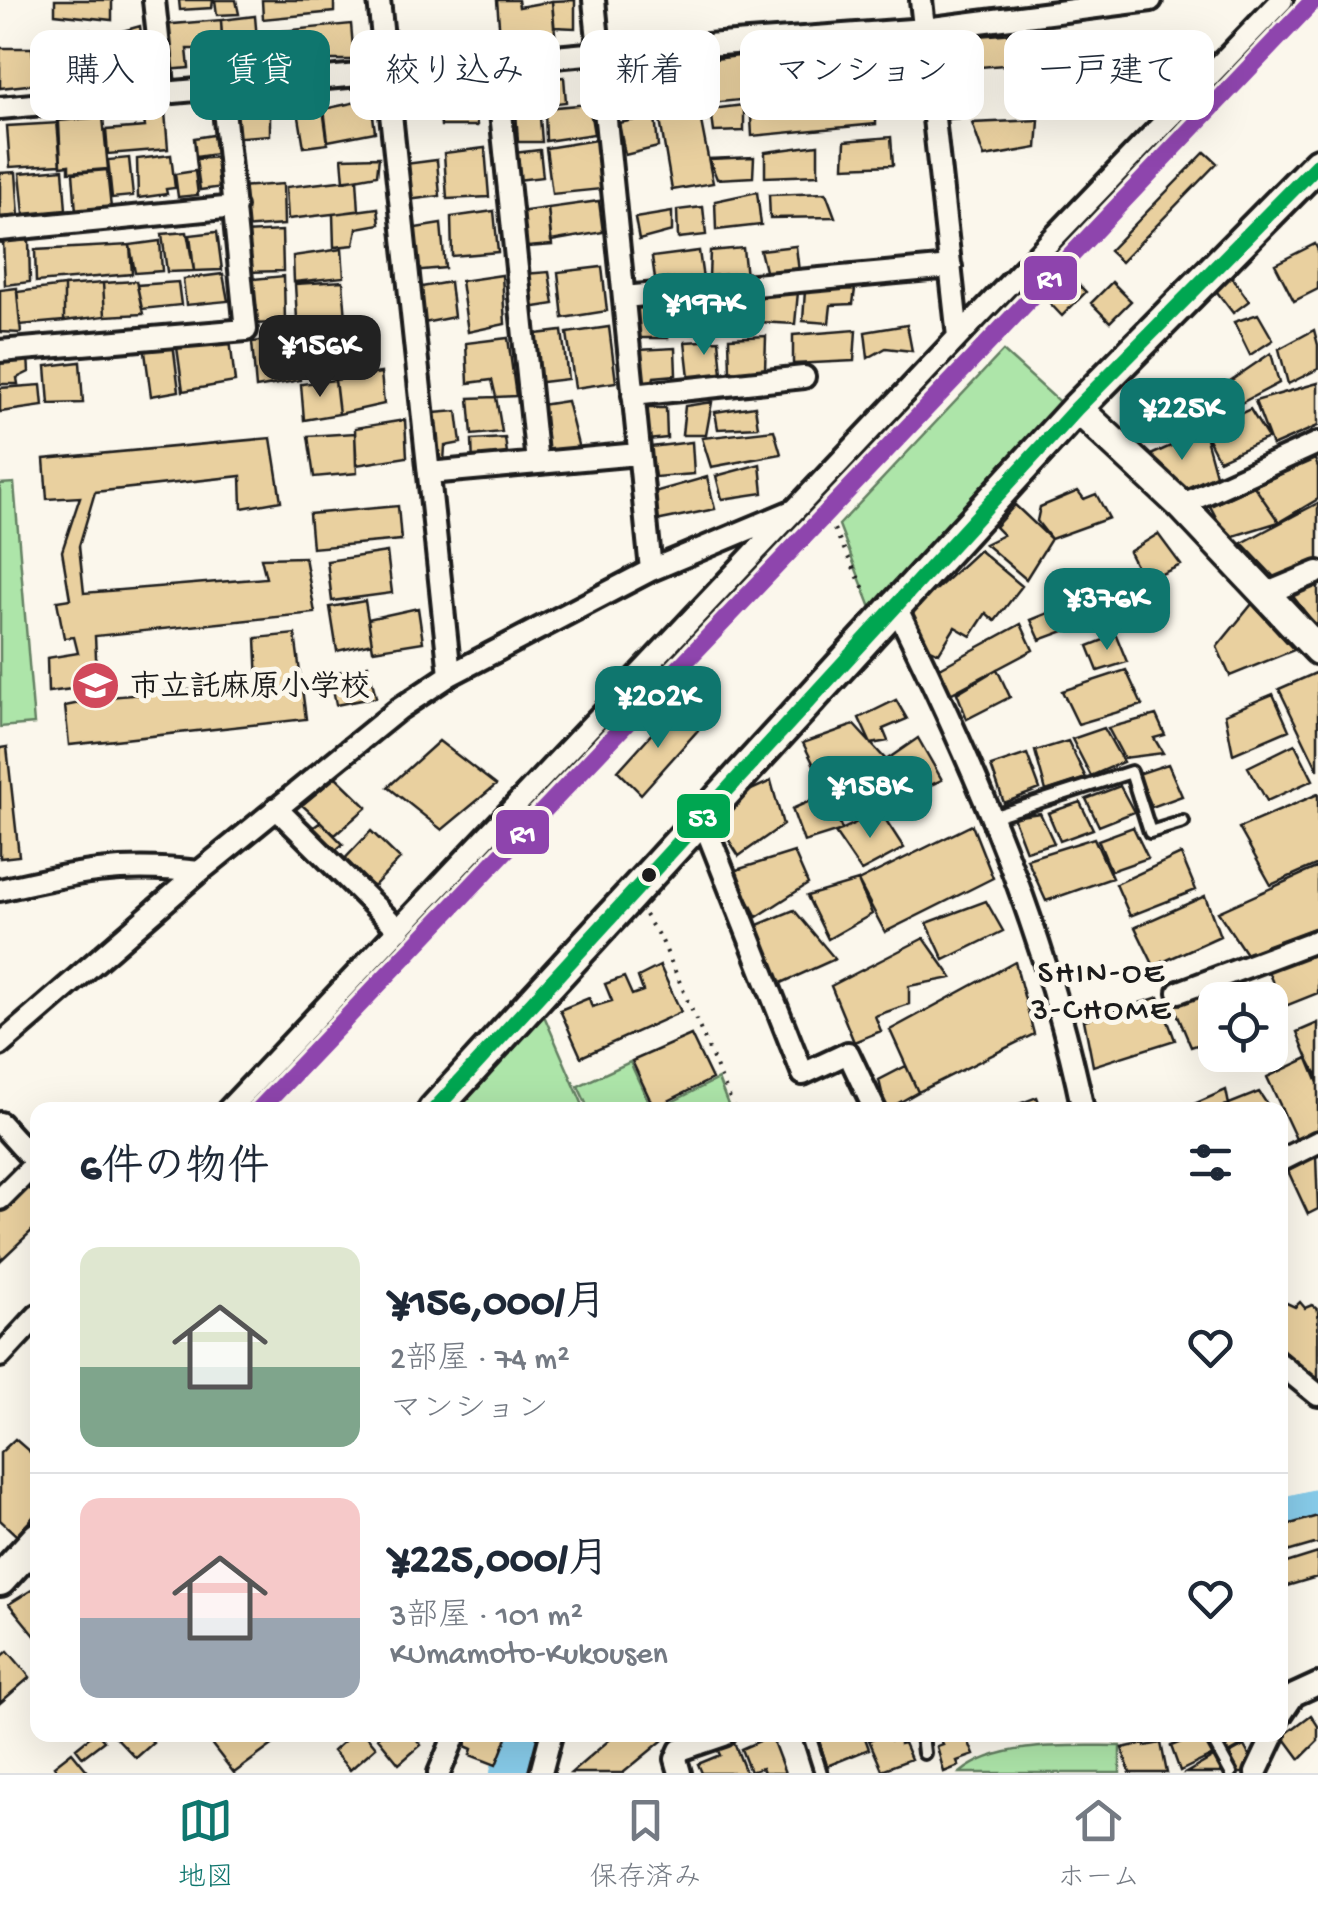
<!DOCTYPE html>
<html lang="ja">
<meta charset="utf-8">
<style>
body{margin:0;font-family:"Gochi Hand","Klee One",sans-serif;background:#f6f6f7;color:#1f2937;height:100vh;display:flex;flex-direction:column;font-size:38px;white-space:nowrap}
*{box-sizing:border-box;margin:0}
p{font-size:32px;color:#747a83}
.icon{flex:none;width:55px;height:55px;fill:none;stroke:currentColor;stroke-width:2;stroke-linecap:round;stroke-linejoin:round}
.map{position:relative;flex:1;overflow:hidden}
.side{position:absolute;left:30px;top:1102px;width:1258px;height:640px;display:flex;flex-direction:column;background:#fff;border-radius:20px;box-shadow:0 10px 40px #0002}
.side>*{flex:none}
.hud{position:absolute;left:30px;top:30px;width:1260px;height:90px;display:flex;gap:20px}
.buttons{position:absolute;left:1198px;top:982px;display:grid;gap:20px}
.buttons a{display:grid;place-items:center;width:90px;height:90px;border-radius:20px;background:#fff;box-shadow:0 10px 40px #0002;font-size:50px}
.price{position:absolute;translate:-50% -85px;padding:0 22px;border-radius:20px;background:#0f766e;color:#fff;font-size:32px;line-height:65px;filter:drop-shadow(0 2px 5px #0008)}
.price::after{content:'';position:absolute;left:50%;top:60px;width:30px;height:22px;margin-left:-15px;background:inherit;clip-path:polygon(0 0,100% 0,50% 100%)}
.price.active{background:#222;color:#fff}
ul{padding:0;list-style:none}
li{display:flex;align-items:center;gap:30px;height:250px;padding:0 50px}
li+li{border-top:2px solid #e0e1e3}
li span{display:grid;place-items:center;flex:none;width:280px;height:200px;border-radius:20px;color:#555}
li>.icon{margin-inline-start:auto}
span .icon{width:120px;height:120px;fill:#fffc;stroke-width:1}
li b{font-size:42px}
h2{display:flex;justify-content:space-between;align-items:center;height:120px;padding:0 50px;font-size:42px}
.tag{padding:0 35px;border-radius:20px;background:#fff;box-shadow:0 10px 40px #0002;font-size:35px;line-height:90px}
.tag.active{background:#0f766e;color:#fff}
.tabs{display:flex;justify-content:space-around;align-items:center;height:140px;border-top:2px solid #e0e1e3;background:#fff;font-size:28px;color:#747a83}
.tabs a{display:grid;justify-items:center;gap:5px}
.tabs .active{color:#0f766e}
.map>svg:first-child{display:block}
.green{fill:#ade5a9;stroke:#648062;stroke-width:2.5}
.lines{fill:none;stroke-linecap:round;stroke-linejoin:round}
.river{stroke:#87cbe9;stroke-width:42}
.building{fill:#e9d09f;stroke:#1c1c1c;stroke-width:2.5}
.service-casing{stroke:#1c1c1c;stroke-width:18}
.minor-casing{stroke:#1c1c1c;stroke-width:28}
.tertiary-casing{stroke:#1c1c1c;stroke-width:35}
.secondary-casing{stroke:#1c1c1c;stroke-width:38}
.path{stroke:#1c1c1c;stroke-width:4;stroke-dasharray:2.5 8;stroke-linecap:butt}
.service{stroke:#fbf7ec;stroke-width:10}
.minor{stroke:#fbf7ec;stroke-width:20}
.tertiary{stroke:#fbf7ec;stroke-width:28}
.secondary{stroke:#fbf7ec;stroke-width:30}
.bus-1-casing{stroke:#fbf7ec;stroke-width:22}
.bus-1{stroke:#00a651;stroke-width:15}
.rail-1-casing{stroke:#fbf7ec;stroke-width:25}
.rail-1{stroke:#8e44ad;stroke-width:18}
.bus-dot{fill:#1c1c1c;stroke:#fbf7ec;stroke-width:4}
.labels{text-anchor:middle;stroke-width:10;stroke-linejoin:round;paint-order:stroke}
.poi-label{font-size:30px;font-weight:bold;fill:#1c1c1c;stroke:#fbf7ec;text-anchor:start}
.neighbourhood-label{font-size:32px;letter-spacing:2.5px;fill:#1c1c1c;stroke:#fbf7ec}
.line-badge{stroke:#fbf7ec;stroke-width:4}
.badge-label{font-size:28px;text-anchor:middle;font-weight:bold;fill:#fff}
</style>
<div class="map">
<svg width="1318" height="1773" viewBox="0 0 1318 1773">
<rect width="100%" height="100%" fill="#fbf7ec"/>
<filter id="ink" filterUnits="userSpaceOnUse"><feTurbulence type="fractalNoise" baseFrequency=".01" numOctaves="2"/><feDisplacementMap in="SourceGraphic" scale="20" xChannelSelector="R" yChannelSelector="G"/><feConvolveMatrix kernelMatrix="1 2 1 2 8 2 1 2 1" color-interpolation-filters="sRGB"/></filter>
<g filter="url(#ink)">
<!-- green -->
<path class="green" d="M1003,351l62,56 -192,206 -34,-88z
M14,483l20,241 -34,3v-243z
M542,1011l43,99h-136z
M630,1062l22,48h-63l-11,-24z
M718,1079l12,31h-74z
M1120,1746v27h-160c38,-32 111,-27 160,-27z"/>
<g class="lines">
<!-- river -->
<path class="river" d="M1280,1519l38,-9
M511,1773l13,-38"/>
</g>
<!-- building -->
<path class="building" d="M55,0h57v20l-57,-6z
M179,0h34l-1,8 -32,2z
M215,0h21l3,14 -22,1z
M262,0h72v12l-71,7z
M497,0h21l1,7 33,-6 4,43 -55,5z
M575,0v28l-21,-1 -2,-26z
M255,16l3,36 -35,-1 -2,-31z
M221,20l2,41 -17,2 -3,-14h-16l2,19 -22,2 -6,-45z
M351,24l3,36h-81l-2,-28z
M140,26l6,43 -31,2 -3,-37z
M90,30l5,26 -34,6 -3,-29z
M1038,31l2,31 -72,6 -2,-31z
M0,48h32l5,36 -37,4z
M747,55l3,44 -48,5 -4,-43z
M111,60l2,32 -39,3 -1,-29z
M669,61v43l-49,4 -9,-38z
M965,71l-5,47 -25,2 -5,-47z
M564,77l2,25 -27,3 3,37h-24l-4,-62z
M474,83l3,43h-36l-3,-38z
M876,92v32l-124,12 -2,-37z
M371,99l4,33 -47,9 -4,-32z
M322,102l6,42 -24,3 -7,-42z
M270,103v32l-42,3 -4,-31z
M589,104l5,30 -48,7 -1,-33z
M744,105v26l-30,1 -3,-23z
M699,111l14,72 -41,7 -12,-70z
M165,112l3,37 -60,5 -2,-24 39,-3 -2,-14z
M655,116l3,31 -33,8 -6,-32z
M103,117l5,52 -39,3v-7l-8,1 -4,-45z
M1039,120l-2,28 -53,9 -12,-34z
M59,123l2,41 -51,3 -3,-41z
M213,135l3,19 -20,3 -2,-19z
M891,137l2,28 -49,2 1,-26z
M596,140l6,49 -50,5 -6,-46z
M818,145v30l-53,2v-25z
M485,148l4,49 -42,2 -3,-46z
M540,150l3,27 -35,4 -3,-27z
M1205,152l12,11 -96,99 -12,-11z
M171,155l4,33 -9,1 1,5 -29,4 -1,-39z
M220,157l3,30 -23,3 -4,-31z
M379,157l-2,18 -33,6 -2,-23z
M754,157l-1,20 -36,2 -8,-20z
M129,158l4,38 -21,2 -4,-38z
M437,160l3,36 -33,4 -2,-36z
M63,169l3,41 -42,4 -4,-41z
M107,170l4,38 -35,4 -3,-39z
M195,171l3,24 -20,2 -3,-23z
M16,172l3,44 -19,1v-44z
M357,179l2,32 -71,8 -2,-32z
M283,184l1,41 -43,3 -3,-41z
M757,192l4,33 -45,5 -1,-29z
M826,193l9,24 -65,1 -1,-23z
M599,201l4,31 -52,9 -3,-33z
M703,207l3,28 -28,3 -1,-28z
M378,208l2,16 -23,4 -3,17 -20,2 -1,-33z
M548,208l4,37 -37,3 -4,-35z
M494,211l4,41 -46,4 -1,-39z
M672,212v19l-33,9 -4,-22z
M441,224l4,44 -34,3 -2,-42z
M282,231l1,40 -39,1 -1,-39z
M187,232l7,39 -27,1 -5,-38z
M217,232l5,38 -28,1 -4,-36z
M29,240l1,42 -25,3 -2,-44z
M160,241l2,30 -27,2 -5,-28z
M1315,244l3,6v39l-24,12 -19,-37z
M130,245l2,29 -96,8 -1,-32z
M796,246l3,26 -33,3 -6,-25z
M743,248l3,29 -37,1 1,-27z
M342,249l2,28 -50,5 -1,-26z
M699,251l4,28h-48l-3,-22z
M602,267l5,44 -44,7 -5,-46z
M549,272l5,32 -26,4 -4,-34z
M223,274l5,27 -42,4 -3,-26z
M502,275l3,49 -37,8 -7,-51z
M284,276l1,47 -39,1 -4,-44z
M1070,276l16,16 -24,24 -15,-16z
M1231,276l18,25 -16,12 -19,-25z
M136,281l7,33 -38,2 -2,-33z
M343,281l3,38h-49l-2,-35z
M178,282l3,23 -39,4 -5,-24z
M450,282l4,35 -35,7 -3,-36z
M1112,282l19,19 -21,21 -19,-19z
M103,283l2,33 -41,5v-35z
M64,286v35l-44,4 -3,-33z
M17,288l4,45 -21,-1v-42z
M855,289l-2,15 -22,1 -2,18 -26,-2 2,-31z
M798,292l-3,32 -37,-2 -1,-28z
M753,297l-1,28 -39,4 -3,-26z
M632,301h30l6,37h-40z
M1258,314l15,26 -23,15 -16,-33z
M907,325l5,26 -26,-3 -18,10 -3,-26z
M609,327l7,55 -41,6 -8,-55z
M856,330l-2,31 -61,3v-29z
M1314,330l4,15v24l-30,15 -9,-35z
M229,331l6,51 -52,9 -7,-51z
M562,331l6,48 -35,4 -6,-48z
M766,336l-1,34 -35,2 -1,-34z
M296,337l4,43 -44,8 -4,-46z
M508,338l8,58 -20,1 -4,-17 -24,3 -2,-40z
M719,340l3,34 -33,3 -4,-35z
M173,343l6,48 -28,5 -7,-51z
M675,348l1,27 -22,2 -3,12 -22,1 9,-40z
M1271,353l8,30 -78,41 -12,-15z
M28,356l1,16 -12,6 1,6h-18v-25z
M80,362l3,41 -34,1 -3,-38z
M381,373l3,31 -45,10 -4,-34z
M335,380l4,34 -35,6 -3,-36z
M1318,383v43l-46,20 -17,-45z
M41,385l2,21 -43,6v-24z
M1184,392l11,35 -42,17 -20,-29z
M496,397l6,35 -30,3 -3,-37z
M567,401l12,48 -43,8 -2,-51z
M712,402l-6,33h-24l3,-29z
M755,406l3,21 -40,2 -3,-17z
M634,408h32l1,30 -30,3z
M1250,409l18,29 -49,22 -15,-29z
M457,411l4,32 -16,3 -1,16 -16,2 -6,-50z
M405,420l2,37 -51,8 -1,-37z
M774,430l7,24 -70,13 -9,-29z
M1204,431l12,44 -36,16 -45,-29z
M355,433l2,40 -43,4 -6,-41z
M271,438l10,63 -39,7 -1,-32 -146,16 -16,54 5,47 182,-15 -5,-20 44,-1 10,56 -220,23 3,62 160,-14 -2,-46 39,-4 11,85 -237,26 -4,-39 15,-3v-15l-32,4 -1,-34 31,-5 -4,-16 -10,1 -7,-37 13,-2 -8,-48 18,-54 -33,2 -3,-40z
M505,438l3,23 -35,4 -1,-25z
M692,442l2,32 -39,3 -5,-30z
M1315,459l3,8v32l-39,23 -25,-36z
M760,464l3,29 -41,6 -6,-23z
M707,477l8,32 -59,12 -6,-19 4,-10z
M1254,486l25,36 -52,16 -17,-32z
M1078,491l6,8 12,-5 13,24 -58,21 -14,-18 3,-14z
M1318,503v60l-41,17 -35,-37z
M1015,505l36,34 -25,40 -41,-35 18,-9 -8,-8z
M398,506l3,34 -89,8 -3,-34z
M1158,534l23,31 -37,17 -15,-30z
M979,550l43,36 -27,35 -9,-8 -15,23 -16,-9 -16,26 -45,-21 36,-43h7z
M387,552l5,41 -60,8 -5,-40z
M1318,577v52l-33,-43z
M1095,594l10,22 -65,24 -9,-20z
M365,601l7,42 -35,8 -7,-44z
M1252,604l42,46 -64,26 -13,-29z
M418,608l5,34 -50,8 -5,-31z
M1021,624l12,26 -83,44 -10,-26z
M1116,635l11,27 -29,9 -10,-25z
M368,665l8,32 -40,8 -6,-31z
M997,669l13,28 -43,22 -10,-26z
M1126,670l16,35 -64,19 -16,-33z
M1318,672v98l-39,-81z
M1273,694l16,36 -56,24 -8,-40z
M896,700l11,19 -24,10 5,12 -17,3 -12,-26z
M674,709l24,21 -57,64 -23,-23z
M1156,715l9,20 -11,3 9,15 -39,5 -16,-30z
M854,725l33,36 -59,32 -25,-50z
M1104,728l19,34 -32,14 -19,-37z
M918,738l24,42 -38,17 -28,-30z
M439,741l57,44 -54,45 -54,-43z
M1068,741l18,37 -40,13 -11,-40z
M1295,744l18,36 -46,21 -19,-34z
M7,747l12,109 -19,2v-110z
M1027,754l13,35 -36,14 -13,-37z
M1168,764l14,32 -30,11 -14,-33z
M336,777l31,30 -32,28 -33,-30z
M771,781l12,44 -44,31 -30,-47z
M1120,786l14,26 -35,14 -13,-27z
M828,793l14,37 -38,12 -12,-33z
M1318,794v70l-47,21 -32,-57z
M1080,802l13,27 -33,12 -12,-28z
M880,811l24,37 -43,23 -26,-38z
M1040,813l14,30 -28,8 -13,-34z
M321,822l22,22 -13,11 -23,-23z
M972,825l21,53 -108,54 -27,-51z
M1133,827l15,31 -37,13 -13,-31z
M371,831l29,28 -31,32 -29,-27z
M1094,838l18,40 -66,23 -19,-42z
M794,852l14,32 -51,33 -24,-46z
M1181,854l15,36 -66,26 -14,-32z
M1318,867v60l-72,27 -28,-42z
M858,881l14,33 -44,25 -21,-43z
M1205,896l15,40 -66,30 -19,-39z
M986,901l17,30 -59,29 -17,-37z
M794,910l41,49 -58,26 -22,-59z
M924,938l28,40 -43,8v18l-34,12 6,15 -27,11 -23,-56z
M1318,952v41l-35,14 -16,-38z
M1015,962l19,72 -116,58 -28,-62z
M660,966l21,46 -100,45 -21,-47 29,-12 3,9 20,-6 -7,-17 19,-7 8,18 11,-4 -5,-14z
M1233,984l9,16h-27v39l-24,8 -18,-43z
M1159,997l16,43 -82,26 -9,-46z
M1318,1023v60l-21,-51z
M691,1035l21,44 -58,29 -22,-47z
M1308,1058l10,19v54l-22,8 -29,-62z
M906,1066l12,26 -32,18 -7,-30z
M1226,1090l4,20 -45,-2z
M1259,1092l12,18h-46l-1,-4z
M1037,1097l5,13h-39z
M1316,1156l2,53 -10,5 -20,-43z
M28,1186l10,10v29l-38,36v-48z
M1280,1300l15,7 5,-5 5,6 7,-3 6,5v72l-38,-35z
M15,1439l23,20v52l-21,25 -17,-16v-67z
M1318,1516v27l-38,11v-27z
M1318,1553l-1,24 -37,11v-23z
M38,1586v49l-2,2 -27,-33z
M8,1651l22,26 -30,26v-45z
M1311,1715l7,11v15l-18,18 -17,-23z
M92,1735h7l5,6 -21,16 -7,-9z
M114,1735h31l8,8 -17,15z
M209,1735h77l-52,38 -28,-36z
M351,1735h15l10,12 -26,23 -17,-19z
M381,1735h32l8,10 -22,19 -21,-26z
M469,1735h39l-12,30 -26,-10 2,-6 -7,-3z
M615,1735h44l4,5 -40,33h-52z
M817,1735h47l5,14 -42,17z
M881,1735h8l2,5 9,-4v8l4,-1 7,16 -29,11 -13,-30z
M956,1735h10l8,20 -17,6 2,5 -15,6 -7,-25 6,-2 -2,-4z
M1199,1735h8l8,19 -35,17 -9,-25z
M1250,1735l2,5 -25,14 -10,-18z
M771,1736l14,37h-21l-2,-5 -12,4 -9,-23z
M733,1740l13,33h-44l-4,-9 22,-9 -4,-8z
M1145,1743v3l16,-3 6,30h-37l-8,-25z
M1244,1746l11,20 -4,7h-16l-9,-17z
M72,1752l17,21h-30l-5,-7z
M1217,1755l10,18h-41z"/>
<g class="lines">
<defs>
<path id="service" d="M992,817l139,-45 19,60 33,-10
M809,1735l12,38
M922,1735l2,18
M1210,1735l21,38"/>
<path id="minor" d="M154,0l10,94
M379,0l71,675
M594,0l57,570
M921,0l37,337
M496,64l41,399
M0,108l598,-55 327,-24 226,-29
M0,230l235,-23
M624,297l327,-30
M0,351l246,-21 -24,-241
M633,395l171,-18
M429,473l209,-19
M1181,505l137,-62
M1265,594l53,-22
M895,605c80,162 152,328 188,505
M276,808l123,122
M702,818l101,256 45,-21 27,57
M0,890c76,-18 121,-27 199,-18
M1179,992l139,-52
M0,1045l199,-173 200,-163 51,-34 201,-105 141,-59
M228,1110l730,-773 324,-337
M0,1123l38,42
M1280,1161l38,-19
M0,1199l36,-36
M0,1356l38,-41
M1280,1364l38,31
M1280,1716l14,-21 24,-11
M439,1773l16,-38
M541,1773l10,-38
M680,1773l-4,-14 4,-9 44,-15
M1256,1773l18,-38"/>
<path id="tertiary" d="M1077,408l104,97 137,145"/>
<path id="secondary" d="M434,1110l643,-702 241,-244
M0,1580l38,-42"/>
</defs>
<!-- service casing -->
<use href="#service" class="service-casing"/>
<!-- minor casing -->
<use href="#minor" class="minor-casing"/>
<!-- tertiary casing -->
<use href="#tertiary" class="tertiary-casing"/>
<!-- secondary casing -->
<use href="#secondary" class="secondary-casing"/>
<!-- path -->
<path class="path" d="M823,513h3l41,82
M645,915l17,26 73,169"/>
<!-- service -->
<use href="#service" class="service"/>
<!-- minor -->
<use href="#minor" class="minor"/>
<!-- tertiary -->
<use href="#tertiary" class="tertiary"/>
<!-- secondary -->
<use href="#secondary" class="secondary"/>
<defs>
<path id="bus-1" d="M434,1110l643,-702 241,-244"/>
</defs>
<!-- bus-1 casing -->
<use href="#bus-1" class="bus-1-casing"/>
<!-- bus-1 -->
<use href="#bus-1" class="bus-1"/>
<defs>
<path id="rail-1" d="M259,1110l1055,-1110"/>
</defs>
<!-- rail-1 casing -->
<use href="#rail-1" class="rail-1-casing"/>
<!-- rail-1 -->
<use href="#rail-1" class="rail-1"/>
</g>
</g>
<!-- icons -->
<defs>
<symbol id="school-disc" viewBox="-11 -11 22 22"><circle r="9.5" fill="#d1495b" stroke="#fbf7ec"/><path d="M0-5L7-2L0 1L-7-2ZM-4 1L0 2.5L4 1V4Q0 6-4 4Z" fill="#fff"/></symbol>
</defs>
<g fill-rule="evenodd">
<use href="#school-disc" x="68" y="658" width="55" height="55"/>
</g>
<!-- markers -->
<circle class="bus-dot" cx="649" cy="875" r="9"/>
<g class="labels">
<!-- poi labels -->
<g class="poi-label">
<text x="130" y="695">市立託麻原小学校</text>
</g>
<!-- neighbourhood labels -->
<g class="neighbourhood-label">
<text x="1102" y="981">SHIN-OE<tspan x="1102" dy="37">3-CHOME</tspan></text>
</g>
</g>
<g class="line-badge">
<rect x="1022" y="254" width="57" height="48" rx="10" fill="#8e44ad"/>
<rect x="675" y="792" width="57" height="48" rx="10" fill="#00a651"/>
<rect x="494" y="808" width="57" height="48" rx="10" fill="#8e44ad"/>
</g>
<g class="badge-label">
<text x="1050" y="287">R1</text>
<text x="703" y="826">53</text>
<text x="523" y="842">R1</text>
</g>
</svg>
<div class="buttons">
<a><svg class="icon" aria-label="locate" viewBox="0 0 24 24"><circle cx="12" cy="12" r="6"/><path d="M12 2v4M12 18v4M2 12h4M18 12h4"/></svg></a>
</div>
<b class="price" style="left:704px;top:358px">¥197K</b>
<b class="price active" style="left:320px;top:400px">¥156K</b>
<b class="price" style="left:1182px;top:463px">¥225K</b>
<b class="price" style="left:1107px;top:653px">¥376K</b>
<b class="price" style="left:658px;top:751px">¥202K</b>
<b class="price" style="left:870px;top:841px">¥158K</b>
<div class="hud">
<a class="tag">購入</a>
<a class="tag active">賃貸</a>
<a class="tag">絞り込み</a>
<a class="tag">新着</a>
<a class="tag">マンション</a>
<a class="tag">一戸建て</a>
</div>
<section class="side">
<h2>6件の物件<svg class="icon" aria-label="filters" viewBox="0 0 24 24"><path d="M4 7h16M4 17h16"/><circle cx="9" cy="7" r="2"/><circle cx="15" cy="17" r="2"/></svg></h2>
<ul>
<li><span style="background:linear-gradient(#dfe7d0 60%,#7fa58c 0)"><svg class="icon" aria-label="home" viewBox="0 0 24 24"><path d="M3 11l9-7 9 7M6 9v11h12V9"/></svg></span><div><b>¥156,000/月</b><p>2部屋 · 74 m²</p><p>マンション</p></div><svg class="icon" aria-label="heart" viewBox="0 0 24 24"><path d="M12 20l-8-8c-3-5 5-10 8-4 3-6 11-1 8 4z"/></svg></li>
<li><span style="background:linear-gradient(#f6c9c9 60%,#9aa5b1 0)"><svg class="icon" aria-label="home" viewBox="0 0 24 24"><path d="M3 11l9-7 9 7M6 9v11h12V9"/></svg></span><div><b>¥225,000/月</b><p>3部屋 · 101 m²</p><p>KUmamoto-Kukousen</p></div><svg class="icon" aria-label="heart" viewBox="0 0 24 24"><path d="M12 20l-8-8c-3-5 5-10 8-4 3-6 11-1 8 4z"/></svg></li>
</ul>
</section>
</div>
<nav class="tabs">
<a class="active"><svg class="icon" aria-label="map" viewBox="0 0 24 24"><path d="M3 6l6-2 6 2 6-2v14l-6 2-6-2-6 2zM9 4v14M15 6v14"/></svg>地図</a>
<a><svg class="icon" aria-label="saved" viewBox="0 0 24 24"><path d="M7 4h10v16l-5-4-5 4z"/></svg>保存済み</a>
<a><svg class="icon" aria-label="home" viewBox="0 0 24 24"><path d="M3 11l9-7 9 7M6 9v11h12V9"/></svg>ホーム</a>
</nav>
